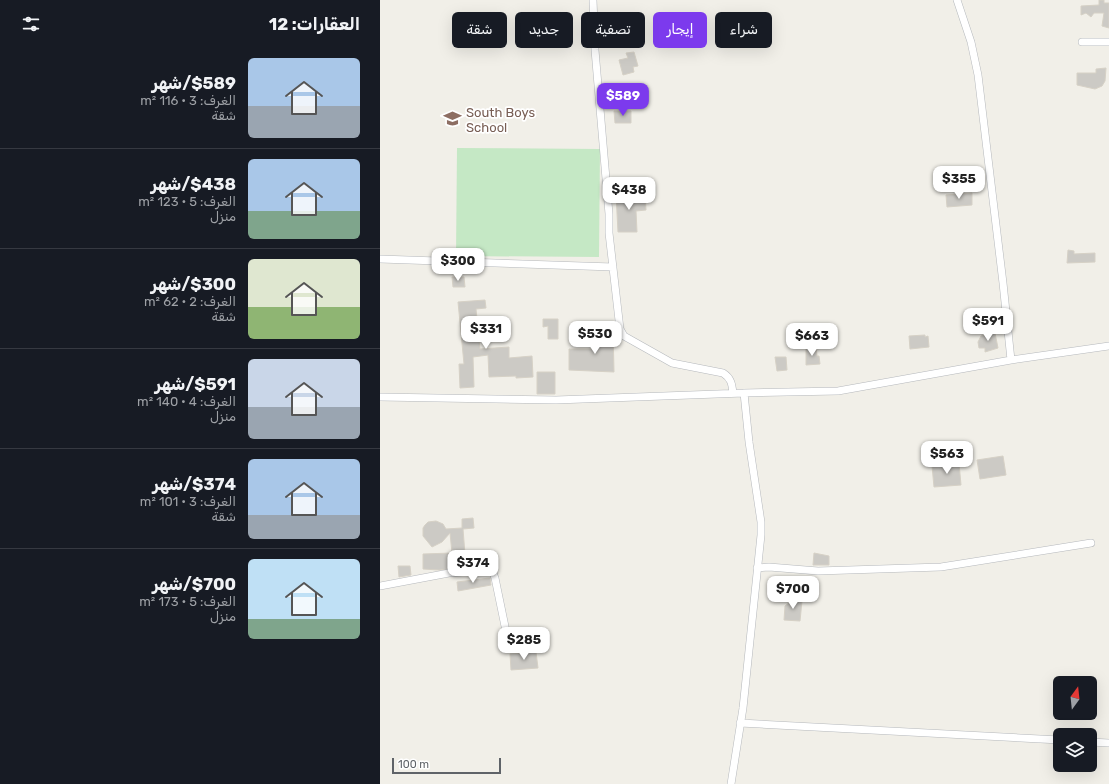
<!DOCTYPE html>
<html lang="ar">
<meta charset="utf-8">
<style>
body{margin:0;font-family:Rubik,Cairo,sans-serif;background:#242831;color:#f1f3f6;direction:rtl;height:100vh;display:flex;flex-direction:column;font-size:15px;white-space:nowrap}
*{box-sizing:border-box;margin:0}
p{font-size:13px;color:#9ea1a6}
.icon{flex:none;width:22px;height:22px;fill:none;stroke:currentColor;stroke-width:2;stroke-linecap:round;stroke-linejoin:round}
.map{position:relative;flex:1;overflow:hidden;direction:ltr}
.drawer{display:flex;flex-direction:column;background:#171b24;width:380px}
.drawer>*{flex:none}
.guide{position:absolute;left:12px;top:12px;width:380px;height:36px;direction:rtl;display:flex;gap:8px}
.needle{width:26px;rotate:15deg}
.buttons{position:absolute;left:673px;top:676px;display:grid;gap:8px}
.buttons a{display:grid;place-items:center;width:44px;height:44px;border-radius:6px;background:#171b24;box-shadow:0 4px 16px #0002;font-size:20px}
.scale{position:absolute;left:12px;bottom:10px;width:109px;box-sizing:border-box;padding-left:4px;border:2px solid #5f6368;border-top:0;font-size:11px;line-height:14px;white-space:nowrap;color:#5f6368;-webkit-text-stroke:3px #fff;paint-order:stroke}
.price{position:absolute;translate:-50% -34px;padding:0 9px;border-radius:8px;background:#fff;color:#222;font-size:13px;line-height:26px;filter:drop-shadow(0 1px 2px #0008)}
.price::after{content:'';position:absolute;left:50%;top:24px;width:12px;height:9px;margin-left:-6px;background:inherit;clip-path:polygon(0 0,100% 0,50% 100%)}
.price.selected{background:#7c3aed;color:#fff}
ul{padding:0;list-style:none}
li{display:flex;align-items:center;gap:12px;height:100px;padding:0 20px}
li+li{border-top:1px solid #363941}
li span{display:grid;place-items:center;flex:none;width:112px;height:80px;border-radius:6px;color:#555}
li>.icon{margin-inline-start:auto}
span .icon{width:48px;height:48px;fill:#fffc;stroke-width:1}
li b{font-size:17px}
h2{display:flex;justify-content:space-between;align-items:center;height:48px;padding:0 20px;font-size:17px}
.chip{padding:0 14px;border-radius:6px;background:#171b24;box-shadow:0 4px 16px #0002;font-size:14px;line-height:36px}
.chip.selected{background:#7c3aed;color:#fff}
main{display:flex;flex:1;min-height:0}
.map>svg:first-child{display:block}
.green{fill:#c5e8c5}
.building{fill:#cccac5;stroke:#d6d1c6}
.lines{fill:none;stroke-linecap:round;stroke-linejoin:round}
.minor-casing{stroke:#b5b8bc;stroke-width:8}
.minor{stroke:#fff;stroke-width:7}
.labels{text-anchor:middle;stroke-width:3.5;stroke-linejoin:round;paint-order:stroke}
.education-label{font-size:13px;fill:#785e54;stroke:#fff;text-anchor:start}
</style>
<main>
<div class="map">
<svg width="729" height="784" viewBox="0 0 729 784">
<rect width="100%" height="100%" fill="#f1efe8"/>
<!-- green -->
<path class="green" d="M77,148l143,1 -1,108 -143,-1z"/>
<!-- building -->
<path class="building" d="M719,0h5v3h5v25l-7,-2 2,-13h-10l-3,4 -5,-4 -5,2v-9l18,-1z
M234,13l14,11 -2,3 2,15 -18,1v1l-10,1 -1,-13 7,-3 -2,-4z
M254,52l4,14 -5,1 1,5 -11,3 -4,-15 9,-2 -2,-5z
M726,68l-1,13 -3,5 -7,3 -18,-4v-12h19v-4z
M234,111h17v12h-16z
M265,193l1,17 -10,1 1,21h-19l-2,-38z
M592,193v12l-25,2 -1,-12z
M688,250l6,1v3l21,-1v9l-28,1z
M72,277h12l1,10h-12z
M105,300l1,8 -10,1 4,40 29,-2v11l23,-2 1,21 -17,1v-2l-27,1 -1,-22 -15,2 1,30 -14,1 -1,-24h5l-6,-62z
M163,319h15v20h-10v-13l-5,1z
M220,329h13l1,43 -45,-2v-21h25v-7h7z
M615,333l3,15 -13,4v-4h-6l-1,-6 3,-6z
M545,335v2l3,-1 1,11 -19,2 -1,-13z
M436,347l1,9h2l1,8 -14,1v-17z
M395,357h11l1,13 -10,1z
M157,372h18v22h-18z
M623,456l3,19 -26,4 -3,-19z
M579,463l2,22 -27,2 -2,-21z
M93,518l1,10 -11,1 3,38 -27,3 -16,-1v-15l29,-1 -2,-20 -8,9 -10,5 -9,-11v-8l2,-3 3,-3 8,-1 7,3 3,5 16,-1v-9z
M434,553l15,3v9h-16z
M18,566h12l1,9 -12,2z
M110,578l1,7 -33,6 -1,-9z
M410,598l12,3 -2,20 -16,-1 1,-14 4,-3z
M156,652l2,16 -27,2 -1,-16z"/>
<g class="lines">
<defs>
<path id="minor" d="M213,0l2,50 14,164v19l11,96 4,7 48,27 51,10c8,5 9,11 10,20
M577,0l14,42 7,33 25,208 8,77
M702,42h27
M0,259l233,8
M0,397l176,3 188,-7 94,-2 173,-31 98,-14
M377,568l12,-1 49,4 123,-4 150,-24
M0,586l69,-13 39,-3 5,3 2,5 12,58
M360,723l320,17
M710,742l19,1
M351,784l12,-76 18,-173v-13l-12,-80 -5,-49"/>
</defs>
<!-- minor casing -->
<use href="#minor" class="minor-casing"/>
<!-- minor -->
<use href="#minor" class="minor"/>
</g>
<!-- icons -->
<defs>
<symbol id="school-bare" viewBox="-9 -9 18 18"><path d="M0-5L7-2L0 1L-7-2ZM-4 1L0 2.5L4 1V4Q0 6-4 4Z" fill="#8d6e63" stroke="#fff" stroke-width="2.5" paint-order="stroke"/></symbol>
</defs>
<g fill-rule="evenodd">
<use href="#school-bare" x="60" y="106" width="25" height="25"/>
</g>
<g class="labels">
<!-- education labels -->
<g class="education-label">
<text x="86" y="117">South Boys<tspan x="86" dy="15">School</tspan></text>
</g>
</g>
</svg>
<div class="buttons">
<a><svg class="needle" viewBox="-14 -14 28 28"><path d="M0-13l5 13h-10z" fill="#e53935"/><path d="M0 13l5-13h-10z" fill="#9ea1a6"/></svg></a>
<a><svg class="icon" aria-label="layers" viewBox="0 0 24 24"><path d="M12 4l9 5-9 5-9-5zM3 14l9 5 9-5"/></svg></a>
</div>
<div class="scale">100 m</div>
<b class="price selected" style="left:243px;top:117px">$589</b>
<b class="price" style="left:579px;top:200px">$355</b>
<b class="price" style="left:249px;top:211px">$438</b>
<b class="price" style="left:78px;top:282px">$300</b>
<b class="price" style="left:608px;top:342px">$591</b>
<b class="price" style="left:106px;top:350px">$331</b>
<b class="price" style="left:215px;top:355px">$530</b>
<b class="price" style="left:432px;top:357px">$663</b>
<b class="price" style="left:567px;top:475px">$563</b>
<b class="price" style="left:93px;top:584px">$374</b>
<b class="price" style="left:413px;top:610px">$700</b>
<b class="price" style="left:144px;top:661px">$285</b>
<div class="guide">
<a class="chip">شراء</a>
<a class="chip selected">إيجار</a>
<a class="chip">تصفية</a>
<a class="chip">جديد</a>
<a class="chip">شقة</a>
</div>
</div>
<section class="drawer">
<h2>العقارات: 12<svg class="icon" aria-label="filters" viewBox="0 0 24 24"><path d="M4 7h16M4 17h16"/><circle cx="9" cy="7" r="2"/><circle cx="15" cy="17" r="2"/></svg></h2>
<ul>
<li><span style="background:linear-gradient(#a9c7e8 60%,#9aa5b1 0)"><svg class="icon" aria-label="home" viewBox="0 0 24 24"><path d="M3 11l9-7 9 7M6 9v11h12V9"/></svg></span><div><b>$589/شهر</b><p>الغرف: 3 · 116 m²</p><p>شقة</p></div></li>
<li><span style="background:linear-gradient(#a9c7e8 65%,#7fa58c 0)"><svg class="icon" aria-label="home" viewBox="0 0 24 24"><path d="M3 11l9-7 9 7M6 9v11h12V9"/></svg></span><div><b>$438/شهر</b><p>الغرف: 5 · 123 m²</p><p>منزل</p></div></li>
<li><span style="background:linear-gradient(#dfe7d0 60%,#8fb573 0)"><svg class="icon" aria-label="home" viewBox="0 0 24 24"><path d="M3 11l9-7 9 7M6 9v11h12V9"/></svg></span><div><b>$300/شهر</b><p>الغرف: 2 · 62 m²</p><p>شقة</p></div></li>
<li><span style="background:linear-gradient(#c9d6e8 60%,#9aa5b1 0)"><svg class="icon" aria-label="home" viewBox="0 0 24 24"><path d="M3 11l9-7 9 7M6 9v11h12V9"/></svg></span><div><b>$591/شهر</b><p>الغرف: 4 · 140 m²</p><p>منزل</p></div></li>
<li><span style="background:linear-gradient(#a9c7e8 70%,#9aa5b1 0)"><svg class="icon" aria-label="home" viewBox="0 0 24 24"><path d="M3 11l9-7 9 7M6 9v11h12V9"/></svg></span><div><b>$374/شهر</b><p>الغرف: 3 · 101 m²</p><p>شقة</p></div></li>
<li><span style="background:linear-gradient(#bfe0f5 75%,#7fa58c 0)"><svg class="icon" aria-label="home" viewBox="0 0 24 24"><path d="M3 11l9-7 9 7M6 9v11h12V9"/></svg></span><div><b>$700/شهر</b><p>الغرف: 5 · 173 m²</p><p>منزل</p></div></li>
</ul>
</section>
</main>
